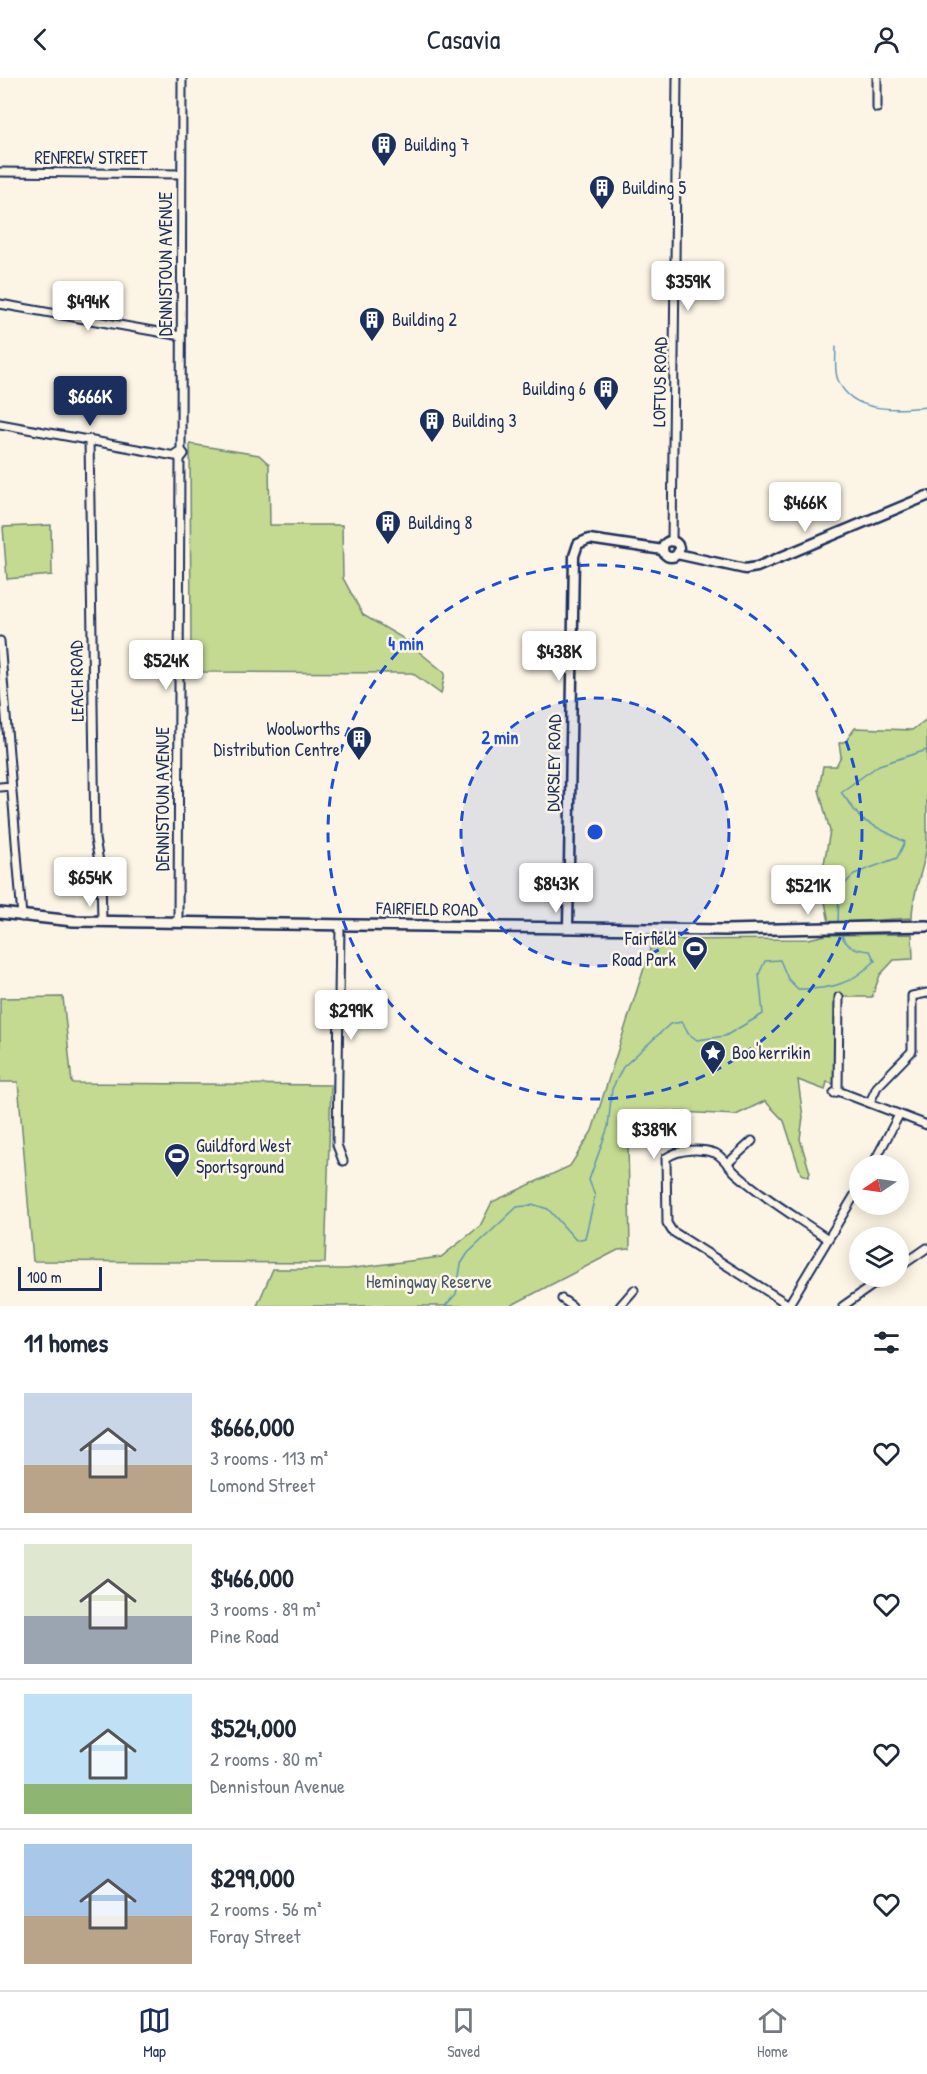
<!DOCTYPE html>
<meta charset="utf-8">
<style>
body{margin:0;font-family:"Patrick Hand",sans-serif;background:#f6f6f7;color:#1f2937;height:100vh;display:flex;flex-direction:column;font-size:22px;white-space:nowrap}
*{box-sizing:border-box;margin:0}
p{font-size:20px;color:#747a83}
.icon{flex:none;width:33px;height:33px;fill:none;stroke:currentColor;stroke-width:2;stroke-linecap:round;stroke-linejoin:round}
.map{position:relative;height:1228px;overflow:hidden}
.panel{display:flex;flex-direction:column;background:#fff;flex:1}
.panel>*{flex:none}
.needle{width:39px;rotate:257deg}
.fabs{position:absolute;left:849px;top:1077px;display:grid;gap:12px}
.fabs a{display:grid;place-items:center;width:60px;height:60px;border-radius:50%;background:#fff;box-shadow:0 3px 15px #0003;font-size:30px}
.scale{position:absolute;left:18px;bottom:15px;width:84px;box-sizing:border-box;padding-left:6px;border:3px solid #1b2f5e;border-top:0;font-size:16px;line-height:21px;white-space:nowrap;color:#1b2f5e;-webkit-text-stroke:4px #fcf5e5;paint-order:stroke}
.price{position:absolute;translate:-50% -51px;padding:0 14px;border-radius:6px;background:#fff;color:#222;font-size:20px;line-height:39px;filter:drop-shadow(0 2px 3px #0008)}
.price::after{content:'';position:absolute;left:50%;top:36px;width:18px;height:14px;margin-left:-9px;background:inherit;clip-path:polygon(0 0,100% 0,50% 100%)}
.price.active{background:#1b2f5e;color:#fff}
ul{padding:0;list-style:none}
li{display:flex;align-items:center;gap:18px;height:150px;padding:0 24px}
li+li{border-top:2px solid #e0e1e3}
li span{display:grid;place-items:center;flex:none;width:168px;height:120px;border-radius:0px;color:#555}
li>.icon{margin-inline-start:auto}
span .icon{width:72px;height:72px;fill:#fffc;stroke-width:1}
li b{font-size:26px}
h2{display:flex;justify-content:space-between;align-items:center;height:72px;padding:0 24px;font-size:26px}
header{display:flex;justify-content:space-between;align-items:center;height:78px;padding:0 24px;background:#fff;font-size:27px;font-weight:600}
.dock{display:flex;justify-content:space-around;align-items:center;height:84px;border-top:2px solid #e0e1e3;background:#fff;font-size:16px;color:#747a83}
.dock a{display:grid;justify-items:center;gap:3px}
.dock .active{color:#1b2f5e}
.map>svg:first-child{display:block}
.green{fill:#c3da90;stroke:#6f8477;stroke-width:1.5}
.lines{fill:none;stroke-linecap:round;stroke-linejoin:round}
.stream{stroke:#6193b6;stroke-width:1.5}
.minor-casing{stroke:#1b2f5e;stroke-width:11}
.tertiary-casing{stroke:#1b2f5e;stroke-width:13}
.secondary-casing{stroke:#1b2f5e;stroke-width:14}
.minor{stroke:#fcf5e5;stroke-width:7}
.tertiary{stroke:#fcf5e5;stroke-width:8}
.secondary{stroke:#fcf5e5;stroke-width:9}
.ring{fill:none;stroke:#1d4ed8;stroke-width:3;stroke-dasharray:10 8}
.labels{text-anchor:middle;stroke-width:5;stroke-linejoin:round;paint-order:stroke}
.poi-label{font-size:18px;fill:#1b2f5e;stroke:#fcf5e5;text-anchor:start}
.street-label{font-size:18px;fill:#1b2f5e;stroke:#fcf5e5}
.park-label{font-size:18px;fill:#455a6a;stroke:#fcf5e5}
.centre{fill:#1d4ed8;stroke:#fcf5e5;stroke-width:3}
.ring-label{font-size:18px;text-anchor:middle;font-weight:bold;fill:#1d4ed8;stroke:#fcf5e5;stroke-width:5;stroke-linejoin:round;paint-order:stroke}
</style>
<header><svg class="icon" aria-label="back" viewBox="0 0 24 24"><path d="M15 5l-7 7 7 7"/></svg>Casavia<svg class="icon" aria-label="person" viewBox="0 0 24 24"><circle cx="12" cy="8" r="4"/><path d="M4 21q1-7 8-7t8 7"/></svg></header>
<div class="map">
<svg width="927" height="1228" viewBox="0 0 927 1228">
<rect width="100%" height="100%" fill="#fcf5e5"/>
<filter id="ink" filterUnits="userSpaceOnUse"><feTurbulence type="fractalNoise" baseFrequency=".0167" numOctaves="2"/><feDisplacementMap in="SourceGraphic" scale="12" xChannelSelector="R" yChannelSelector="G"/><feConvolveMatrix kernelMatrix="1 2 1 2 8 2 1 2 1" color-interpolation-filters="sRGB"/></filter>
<g filter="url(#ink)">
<!-- green -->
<path class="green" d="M190,366l69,11 10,9 1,61h72l1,53 20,37 38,22 44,36 -4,21 -29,-21 -209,-1 -12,-29z
M51,447l1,50 -45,4 -4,-52z
M927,641v126c-3,25 -15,47 -15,73l-83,5 -8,-43 9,-49 -11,-41 4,-24h13l5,-10 -2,-13 7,-2 9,-13 57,2z
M912,856l1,25 -19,1 -14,15 -8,22h-36l-2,87 -7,-2 -2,8 -27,-10 5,37 -3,22 10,34 -2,4 -7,-3 -17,-53 -19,-20 -29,14 -74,-4 -20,13 -14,20 2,105 -12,1 -108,56h-253l16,-37h74l94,-12 39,-31 12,-24 78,-36 22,-35 61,-191 155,-1 18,-4z
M63,919l9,86 259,2 -6,178 -292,-2 -15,-179h-18v-84z"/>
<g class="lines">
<!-- stream -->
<path class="stream" d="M836,269c0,10 -2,24 2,33 14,34 59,30 89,27
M838,845l1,-32 15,-17 43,-16 8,-16 -44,-23 -20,-27 38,-27 48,-15
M445,1228l11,-12 5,-30 7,-11 49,-46 18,-2 13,4 28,31 9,-2 10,-42 -6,-16 19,-53 4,-38 11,-22 47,-43 12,-2 7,12 8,6 28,-4 38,-22 -4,-40 6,-13 15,-1 8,19 10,10c33,1 53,-5 77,-28l-5,-10c-14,-1 -25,-4 -29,-18"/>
<defs>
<path id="minor" d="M877,0v30
M0,94l181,2
M0,226l181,32
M0,346l175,32
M89,361l6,400 6,34 1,49
M181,372l-6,4 5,5 4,-5 -3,-4 1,-372
M672,464l5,-464
M0,563l22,276
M0,709l11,-1
M178,844l2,-463
M340,847l-3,220 6,16
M838,1013l1,-94
M834,1015l4,-2 89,34
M870,1024l7,-15 35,-36v-55l15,-3
M727,1086l25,-23
M872,1088l27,-51
M898,1190l29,-20
M562,1221l10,7
M789,1227l-117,-74 -5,-8 -1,-65c13,-9 34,-10 49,-5 9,4 15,16 23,22 27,24 60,43 90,64
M620,1228l14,-16
M788,1228l72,-120
M843,1228l43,-30"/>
<path id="tertiary" d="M663 471a8 8 0 1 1 16 0a8 8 0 1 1-16 0Z
M677,476l68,15 12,-2 170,-71
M568,849l6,-371 4,-12 11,-5 74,11"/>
<path id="secondary" d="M0,835l73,8 652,9 202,-4"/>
</defs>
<!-- minor casing -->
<use href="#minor" class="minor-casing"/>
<!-- tertiary casing -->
<use href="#tertiary" class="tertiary-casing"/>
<!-- secondary casing -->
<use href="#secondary" class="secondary-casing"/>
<!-- minor -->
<use href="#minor" class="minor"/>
<!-- tertiary -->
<use href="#tertiary" class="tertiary"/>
<!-- secondary -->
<use href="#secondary" class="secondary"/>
</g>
</g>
<!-- distance rings -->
<circle cx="595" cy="754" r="134" fill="#1d4ed8" fill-opacity=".12"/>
<g class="ring">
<circle cx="595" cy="754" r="134"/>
<circle cx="595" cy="754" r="267"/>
</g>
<!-- icons -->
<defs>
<symbol id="building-pin" viewBox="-11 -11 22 30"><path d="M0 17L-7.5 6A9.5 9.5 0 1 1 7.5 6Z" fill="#1b2f5e" stroke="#fcf5e5"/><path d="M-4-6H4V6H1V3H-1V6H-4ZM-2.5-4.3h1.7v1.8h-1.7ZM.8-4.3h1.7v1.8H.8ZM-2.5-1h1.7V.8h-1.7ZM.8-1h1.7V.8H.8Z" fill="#fff"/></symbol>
<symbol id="stadium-pin" viewBox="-11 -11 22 30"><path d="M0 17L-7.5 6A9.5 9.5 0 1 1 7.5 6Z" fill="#1b2f5e" stroke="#fcf5e5"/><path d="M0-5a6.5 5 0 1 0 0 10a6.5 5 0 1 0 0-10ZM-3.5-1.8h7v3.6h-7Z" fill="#fff"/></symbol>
<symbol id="sight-pin" viewBox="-11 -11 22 30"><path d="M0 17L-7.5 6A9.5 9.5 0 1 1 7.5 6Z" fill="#1b2f5e" stroke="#fcf5e5"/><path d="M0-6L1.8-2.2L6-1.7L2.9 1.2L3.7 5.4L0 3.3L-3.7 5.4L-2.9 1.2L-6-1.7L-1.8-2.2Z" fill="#fff"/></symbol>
</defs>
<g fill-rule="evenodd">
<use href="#building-pin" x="369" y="52" width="30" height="40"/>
<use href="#building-pin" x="587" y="95" width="30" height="40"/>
<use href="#building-pin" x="357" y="227" width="30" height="40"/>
<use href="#building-pin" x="591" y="296" width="30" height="40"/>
<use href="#building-pin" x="417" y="328" width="30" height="40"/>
<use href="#building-pin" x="373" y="430" width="30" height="40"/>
<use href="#building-pin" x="344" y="646" width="30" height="40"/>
<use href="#stadium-pin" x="680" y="856" width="30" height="40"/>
<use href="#sight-pin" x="698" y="960" width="30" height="40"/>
<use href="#stadium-pin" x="162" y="1063" width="30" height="40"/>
</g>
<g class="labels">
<!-- poi labels -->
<g class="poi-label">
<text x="404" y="73">Building 7</text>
<text x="622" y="116">Building 5</text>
<text x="392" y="248">Building 2</text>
<text x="586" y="317" text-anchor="end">Building 6</text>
<text x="452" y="349">Building 3</text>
<text x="408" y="451">Building 8</text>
<text x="340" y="657" text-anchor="end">Woolworths<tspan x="340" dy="21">Distribution Centre</tspan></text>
<text x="676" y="867" text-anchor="end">Fairfield<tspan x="676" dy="21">Road Park</tspan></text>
<text x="732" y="981">Boo'kerrikin</text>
<text x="196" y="1074">Guildford West<tspan x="196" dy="21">Sportsground</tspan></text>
</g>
<!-- street labels -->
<g class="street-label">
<text x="91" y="86">RENFREW STREET</text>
<text transform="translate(166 186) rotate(-90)" y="6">DENNISTOUN AVENUE</text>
<text transform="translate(660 304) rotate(-89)" y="6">LOFTUS ROAD</text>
<text transform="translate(77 603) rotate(-91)" y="6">LEACH ROAD</text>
<text transform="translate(554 685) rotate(-89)" y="6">DURSLEY ROAD</text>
<text transform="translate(163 721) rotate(-90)" y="6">DENNISTOUN AVENUE</text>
<text transform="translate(427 831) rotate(1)" y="6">FAIRFIELD ROAD</text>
</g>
<!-- park labels -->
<g class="park-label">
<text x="429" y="1210">Hemingway Reserve</text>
</g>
</g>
<circle cx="595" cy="754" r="9" class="centre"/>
<g class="ring-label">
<text x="406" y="572">4 min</text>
<text x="500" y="666">2 min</text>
</g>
</svg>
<div class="fabs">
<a><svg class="needle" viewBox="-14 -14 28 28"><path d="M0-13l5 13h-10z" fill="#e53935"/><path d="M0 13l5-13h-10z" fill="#747a83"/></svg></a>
<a><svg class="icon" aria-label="layers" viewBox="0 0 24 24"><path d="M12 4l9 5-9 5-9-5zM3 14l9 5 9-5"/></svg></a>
</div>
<div class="scale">100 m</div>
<b class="price" style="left:688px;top:234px">$359K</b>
<b class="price" style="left:88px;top:254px">$494K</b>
<b class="price active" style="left:90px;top:349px">$666K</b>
<b class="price" style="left:805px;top:455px">$466K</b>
<b class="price" style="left:559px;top:604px">$438K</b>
<b class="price" style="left:166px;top:613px">$524K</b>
<b class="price" style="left:90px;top:830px">$654K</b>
<b class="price" style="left:556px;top:836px">$843K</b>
<b class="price" style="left:808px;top:838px">$521K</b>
<b class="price" style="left:351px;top:963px">$299K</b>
<b class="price" style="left:654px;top:1082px">$389K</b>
</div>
<section class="panel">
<h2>11 homes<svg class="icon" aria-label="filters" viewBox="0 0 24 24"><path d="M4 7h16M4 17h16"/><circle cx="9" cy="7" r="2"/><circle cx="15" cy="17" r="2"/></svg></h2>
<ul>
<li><span style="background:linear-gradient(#c9d6e8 60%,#b9a48a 0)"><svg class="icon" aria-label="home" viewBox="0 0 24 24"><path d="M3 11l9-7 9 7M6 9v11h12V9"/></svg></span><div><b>$666,000</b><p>3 rooms · 113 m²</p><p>Lomond Street</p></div><svg class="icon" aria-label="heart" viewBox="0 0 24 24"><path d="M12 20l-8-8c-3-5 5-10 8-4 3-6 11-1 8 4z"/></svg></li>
<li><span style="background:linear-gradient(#dfe7d0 60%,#9aa5b1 0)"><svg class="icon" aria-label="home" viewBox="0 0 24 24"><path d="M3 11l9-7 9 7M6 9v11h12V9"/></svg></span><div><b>$466,000</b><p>3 rooms · 89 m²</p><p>Pine Road</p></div><svg class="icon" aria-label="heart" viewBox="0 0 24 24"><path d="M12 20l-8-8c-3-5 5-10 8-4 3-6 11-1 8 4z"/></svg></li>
<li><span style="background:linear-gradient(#bfe0f5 75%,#8fb573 0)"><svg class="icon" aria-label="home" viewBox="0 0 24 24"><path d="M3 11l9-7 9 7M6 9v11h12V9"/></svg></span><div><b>$524,000</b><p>2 rooms · 80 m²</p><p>Dennistoun Avenue</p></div><svg class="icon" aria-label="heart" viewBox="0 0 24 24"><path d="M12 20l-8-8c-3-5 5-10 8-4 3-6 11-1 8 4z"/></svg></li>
<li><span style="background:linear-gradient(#a9c7e8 60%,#b9a48a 0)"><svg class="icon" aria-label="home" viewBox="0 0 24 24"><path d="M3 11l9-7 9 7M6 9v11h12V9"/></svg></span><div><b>$299,000</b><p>2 rooms · 56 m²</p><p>Foray Street</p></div><svg class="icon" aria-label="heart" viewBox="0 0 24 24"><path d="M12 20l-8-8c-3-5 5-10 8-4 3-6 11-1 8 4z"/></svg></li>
</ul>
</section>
<nav class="dock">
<a class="active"><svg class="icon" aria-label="map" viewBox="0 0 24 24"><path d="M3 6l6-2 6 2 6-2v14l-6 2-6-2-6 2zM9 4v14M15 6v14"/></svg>Map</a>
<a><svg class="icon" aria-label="saved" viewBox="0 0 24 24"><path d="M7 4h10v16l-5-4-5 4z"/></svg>Saved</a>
<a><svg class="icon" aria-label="home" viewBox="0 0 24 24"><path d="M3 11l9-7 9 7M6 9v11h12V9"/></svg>Home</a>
</nav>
